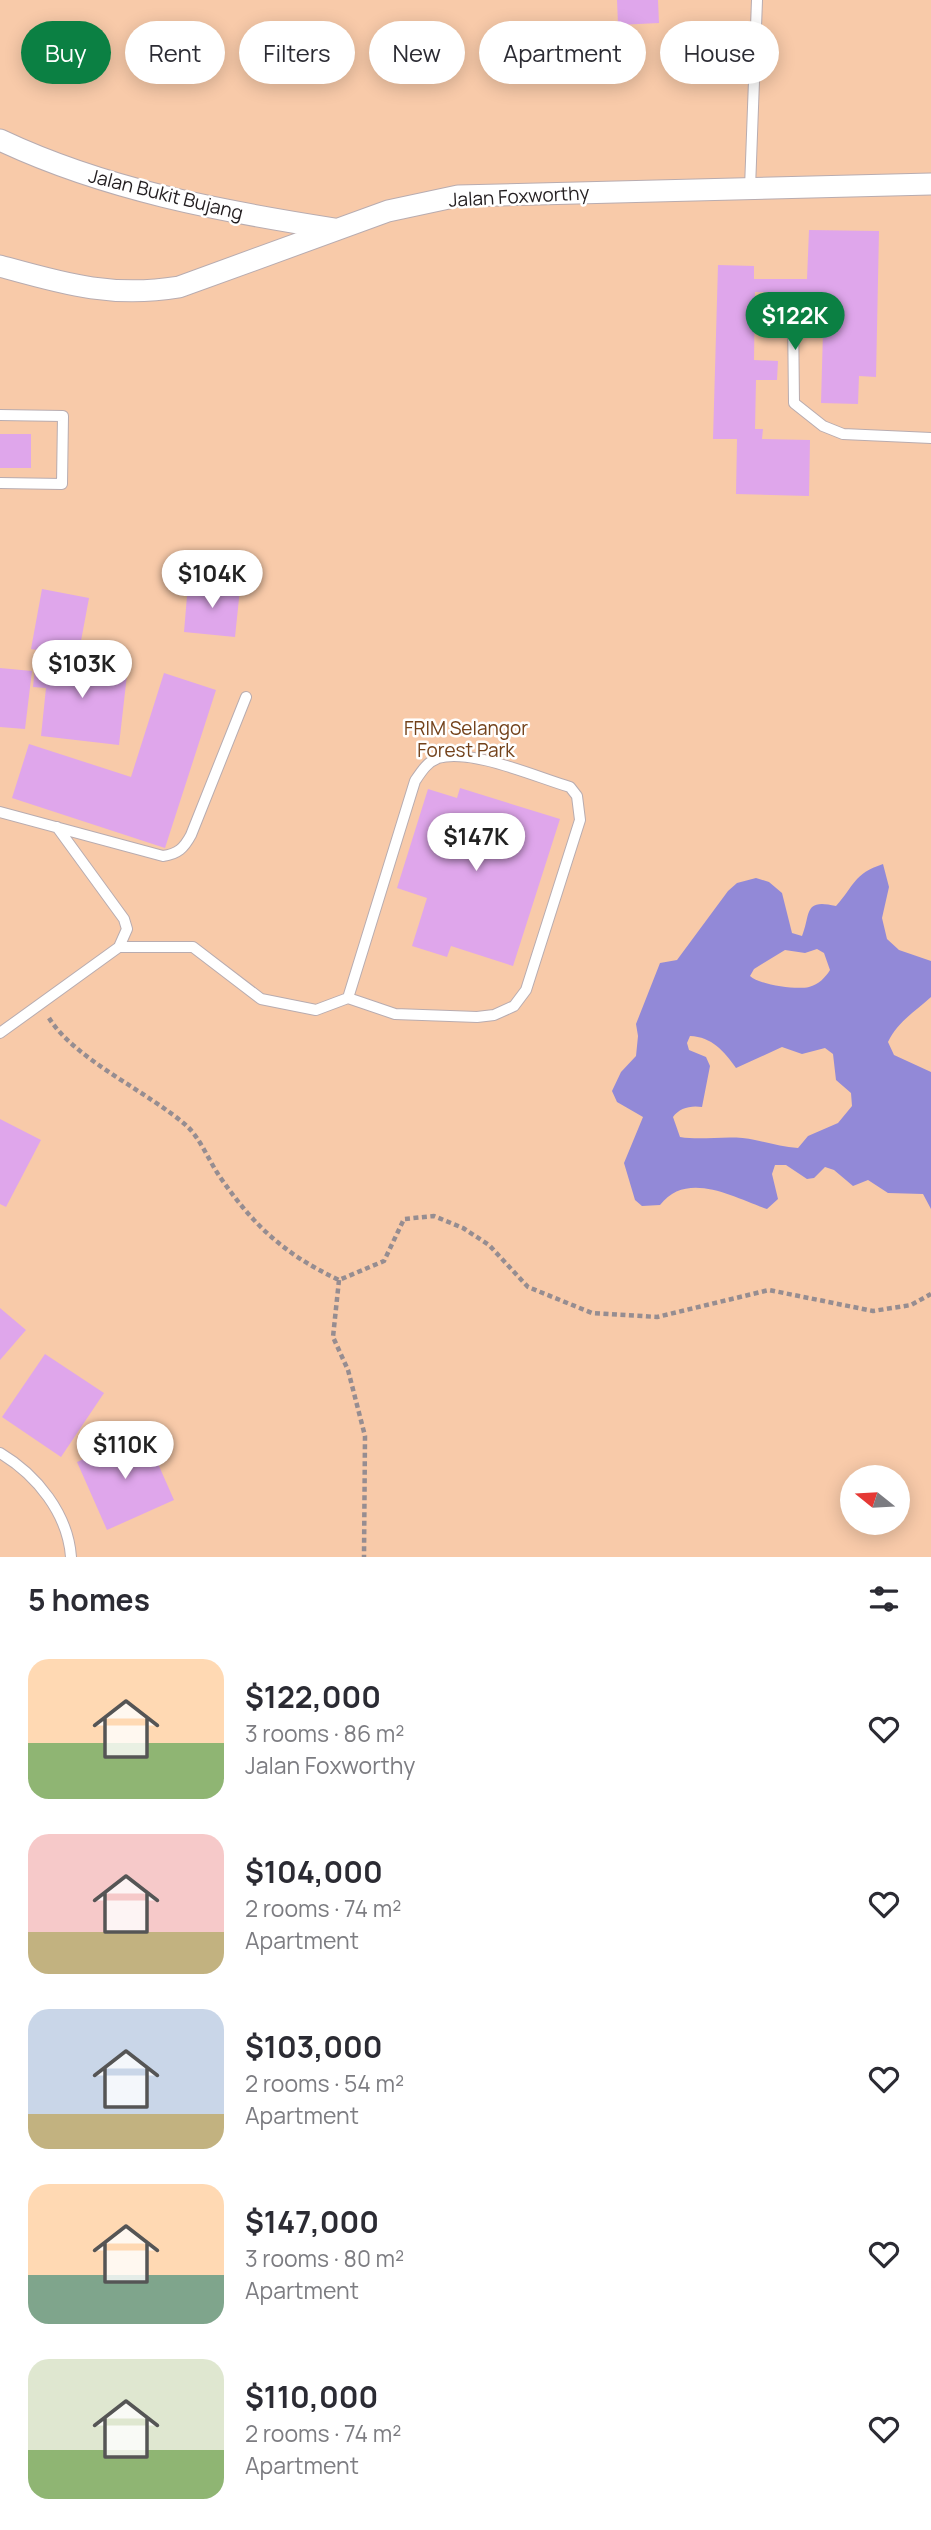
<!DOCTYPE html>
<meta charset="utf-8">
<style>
body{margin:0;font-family:Manrope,sans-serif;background:#f7f7f7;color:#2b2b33;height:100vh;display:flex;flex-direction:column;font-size:26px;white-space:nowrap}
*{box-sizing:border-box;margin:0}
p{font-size:23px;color:#7c7c81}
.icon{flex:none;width:38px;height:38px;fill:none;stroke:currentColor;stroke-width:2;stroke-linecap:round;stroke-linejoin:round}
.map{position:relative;height:1557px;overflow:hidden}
.side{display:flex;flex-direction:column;background:#fff;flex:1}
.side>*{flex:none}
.top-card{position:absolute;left:21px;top:21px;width:889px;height:63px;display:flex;gap:14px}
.needle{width:46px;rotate:288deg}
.buttons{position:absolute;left:840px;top:1465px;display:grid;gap:14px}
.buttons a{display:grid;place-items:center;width:70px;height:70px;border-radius:50%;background:#fff;box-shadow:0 4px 18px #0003;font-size:35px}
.price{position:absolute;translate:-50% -60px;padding:0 16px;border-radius:24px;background:#fff;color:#222;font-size:23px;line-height:46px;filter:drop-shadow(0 2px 4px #0008)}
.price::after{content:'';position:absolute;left:50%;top:42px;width:21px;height:16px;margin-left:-10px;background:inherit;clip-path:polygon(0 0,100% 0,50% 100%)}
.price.current{background:#0b8043;color:#fff}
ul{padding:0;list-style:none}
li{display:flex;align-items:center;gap:21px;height:175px;padding:0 28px}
li span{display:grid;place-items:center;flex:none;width:196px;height:140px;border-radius:21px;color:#555}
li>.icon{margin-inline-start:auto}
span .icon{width:84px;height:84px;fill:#fffc;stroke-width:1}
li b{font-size:30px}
h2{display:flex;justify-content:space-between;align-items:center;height:84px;padding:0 28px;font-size:30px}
.pill{padding:0 24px;border-radius:32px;background:#fff;box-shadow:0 4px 18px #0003;font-size:24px;line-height:63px}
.pill.current{background:#0b8043;color:#fff}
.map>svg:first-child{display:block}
.green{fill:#f8caa9;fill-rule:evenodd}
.water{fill:#9289d7;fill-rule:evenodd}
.building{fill:#dfa6eb}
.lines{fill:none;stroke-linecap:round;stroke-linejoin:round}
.service-casing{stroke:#b8acb0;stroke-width:12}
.minor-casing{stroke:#b8acb0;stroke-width:23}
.path{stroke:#968d91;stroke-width:4.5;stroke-dasharray:5 3.5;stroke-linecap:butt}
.service{stroke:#fff;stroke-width:10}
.minor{stroke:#fff;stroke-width:21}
.labels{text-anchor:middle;stroke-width:5;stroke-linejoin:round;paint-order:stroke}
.street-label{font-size:19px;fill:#231e20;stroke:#fff}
.park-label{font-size:19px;fill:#73421b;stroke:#fff}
</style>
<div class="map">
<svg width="931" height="1557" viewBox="0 0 931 1557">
<rect width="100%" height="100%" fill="#fceff4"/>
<!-- green -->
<path class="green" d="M0,0h931v1557h-931zM852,1477h46v45h-46z"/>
<!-- water -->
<path class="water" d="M883,864l6,23 -7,31 5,21 12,11 32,11v36c-16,15 -33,24 -43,45l6,13 37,17v137l-8,-15 -35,-1 -20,-13 -15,6 -19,-16 -9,-3 -11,11 -7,1 -21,-14h-11l-3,9 6,25 -11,10c-34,-12 -80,-39 -107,-4l-18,1 -7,-6 -11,-37 19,-46 -26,-15 -5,-11 9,-19 15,-16 2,-20 -2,-12 24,-61 17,-3 51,-69 9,-8 19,-5 13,4 13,11 10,40 10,3c9,-22 1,-38 34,-30 19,-21 17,-32 47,-42zM817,949l7,4 6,17c-5,8 -11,14 -21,17 -13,3 -49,-2 -59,-11l4,-7 31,-19 20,3zM690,1036c22,1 34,15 46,32l46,-21 20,7 23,-6 8,6 3,26 15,13 1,13 -14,17 -30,13 -10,12c-15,-1 -28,-5 -43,-8 -25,-6 -50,1 -75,-3l-7,-20c6,-9 18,-12 29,-10l8,-41 -4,-9 -17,-7 -2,-7z"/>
<!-- building -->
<path class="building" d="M617,0h41l1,23 -41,2z
M809,230l70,1 -3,146 -17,-1 -1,28 -37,-1 2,-72h-8l1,-17h-12l1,-21 -50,-1 -1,68 24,1 -1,19h-21l-1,49h8l-1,10 48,1 -1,56 -73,-2 1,-55h-24l5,-174 36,1v13h53z
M0,434h31v34h-31z
M188,584l52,5 -5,48 -51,-5z
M42,589l47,9 -11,59 -47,-8z
M36,657l92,9 -9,79 -78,-9 5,-48 -13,-1z
M0,668l32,3 -7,58 -25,-2z
M164,673l52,17 -51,158 -153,-50 17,-54 102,33z
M460,788l100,31 -47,147 -62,-20 -4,11 -35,-11 15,-48 -30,-10 31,-99 29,9z
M0,1119l41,21 -35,67 -6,-3z
M0,1308l26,22 -26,30z
M45,1354l59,39 -43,64 -59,-40z
M144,1432l30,68 -67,30 -30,-68z"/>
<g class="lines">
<defs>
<path id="service" d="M750,188l7,-188
M793,313l1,90 29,23 20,8 88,4
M0,415l63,1 -1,68 -62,-1
M0,812l163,44c15,-2 21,-8 28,-21l55,-138
M119,947h74l68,52 55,11 32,-12 47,16 82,3 17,-2 20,-9 12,-16 54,-170 -3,-24 -7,-9c-34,-10 -99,-39 -132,-29 -11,4 -17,14 -23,23l-67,217
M0,1033l119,-86 8,-18 -3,-10 -67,-92
M0,1453c37,22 68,61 71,104"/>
<path id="minor" d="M0,140c106,50 220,71 335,89
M0,266c65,18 111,32 179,21l209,-76 70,-15 473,-12"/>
</defs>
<!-- service casing -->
<use href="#service" class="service-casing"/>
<!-- minor casing -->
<use href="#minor" class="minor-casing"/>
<!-- path -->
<path class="path" d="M49,1018c26,42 100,74 139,109 13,13 21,34 32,50 34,49 64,77 119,103l45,-19 20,-42 30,-3 29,12 26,17 39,42 64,26 65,4 112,-27 104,21 38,-6 20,-11
M339,1280l-6,57 15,33 17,66 -1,121"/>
<!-- service -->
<use href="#service" class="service"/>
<!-- minor -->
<use href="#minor" class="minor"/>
</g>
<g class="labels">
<!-- street labels -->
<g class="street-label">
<text transform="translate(166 194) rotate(14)" y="7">Jalan Bukit Bujang</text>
<text transform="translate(519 196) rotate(-3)" y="7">Jalan Foxworthy</text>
</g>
<!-- park labels -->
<g class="park-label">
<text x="466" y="735">FRIM Selangor<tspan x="466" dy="22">Forest Park</tspan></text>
</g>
</g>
</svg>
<div class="buttons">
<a><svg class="needle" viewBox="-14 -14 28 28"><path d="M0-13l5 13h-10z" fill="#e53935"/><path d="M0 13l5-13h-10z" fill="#7c7c81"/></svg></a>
</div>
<b class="price current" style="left:795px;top:352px">$122K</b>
<b class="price" style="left:212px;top:610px">$104K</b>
<b class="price" style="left:82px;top:700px">$103K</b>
<b class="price" style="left:476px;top:873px">$147K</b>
<b class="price" style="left:125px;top:1481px">$110K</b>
<div class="top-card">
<a class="pill current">Buy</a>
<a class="pill">Rent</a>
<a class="pill">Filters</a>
<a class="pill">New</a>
<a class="pill">Apartment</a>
<a class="pill">House</a>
</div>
</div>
<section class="side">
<h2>5 homes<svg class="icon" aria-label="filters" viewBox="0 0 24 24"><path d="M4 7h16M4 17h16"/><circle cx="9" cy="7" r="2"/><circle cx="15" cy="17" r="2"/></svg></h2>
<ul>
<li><span style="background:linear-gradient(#ffd9b3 60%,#8fb573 0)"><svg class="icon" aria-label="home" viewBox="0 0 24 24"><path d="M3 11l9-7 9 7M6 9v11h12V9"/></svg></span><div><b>$122,000</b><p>3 rooms · 86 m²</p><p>Jalan Foxworthy</p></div><svg class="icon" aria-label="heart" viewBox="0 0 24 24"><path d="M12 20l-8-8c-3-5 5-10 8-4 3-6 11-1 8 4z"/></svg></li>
<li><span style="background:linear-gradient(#f6c9c9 70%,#c2b280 0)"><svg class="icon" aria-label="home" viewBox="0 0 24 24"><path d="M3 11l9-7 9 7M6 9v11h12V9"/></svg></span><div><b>$104,000</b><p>2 rooms · 74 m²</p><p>Apartment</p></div><svg class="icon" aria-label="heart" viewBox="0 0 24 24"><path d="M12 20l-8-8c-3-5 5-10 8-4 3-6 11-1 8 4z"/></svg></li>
<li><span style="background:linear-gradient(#c9d6e8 75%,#c2b280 0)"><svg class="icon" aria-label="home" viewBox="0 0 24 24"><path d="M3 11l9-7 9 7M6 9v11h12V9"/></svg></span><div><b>$103,000</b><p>2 rooms · 54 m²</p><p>Apartment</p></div><svg class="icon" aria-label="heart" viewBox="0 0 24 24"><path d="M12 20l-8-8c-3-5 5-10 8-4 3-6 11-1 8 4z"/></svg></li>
<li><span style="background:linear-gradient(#ffd9b3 65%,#7fa58c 0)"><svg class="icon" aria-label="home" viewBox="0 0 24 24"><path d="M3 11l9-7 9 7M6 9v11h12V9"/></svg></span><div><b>$147,000</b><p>3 rooms · 80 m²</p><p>Apartment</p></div><svg class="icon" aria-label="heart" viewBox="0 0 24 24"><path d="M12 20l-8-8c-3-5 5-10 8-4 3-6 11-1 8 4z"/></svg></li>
<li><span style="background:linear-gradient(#dfe7d0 65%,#8fb573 0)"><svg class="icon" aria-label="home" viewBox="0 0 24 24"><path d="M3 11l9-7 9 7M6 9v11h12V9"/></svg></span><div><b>$110,000</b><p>2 rooms · 74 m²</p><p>Apartment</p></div><svg class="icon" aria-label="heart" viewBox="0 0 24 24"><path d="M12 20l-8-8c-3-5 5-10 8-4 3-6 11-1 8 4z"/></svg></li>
</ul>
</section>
